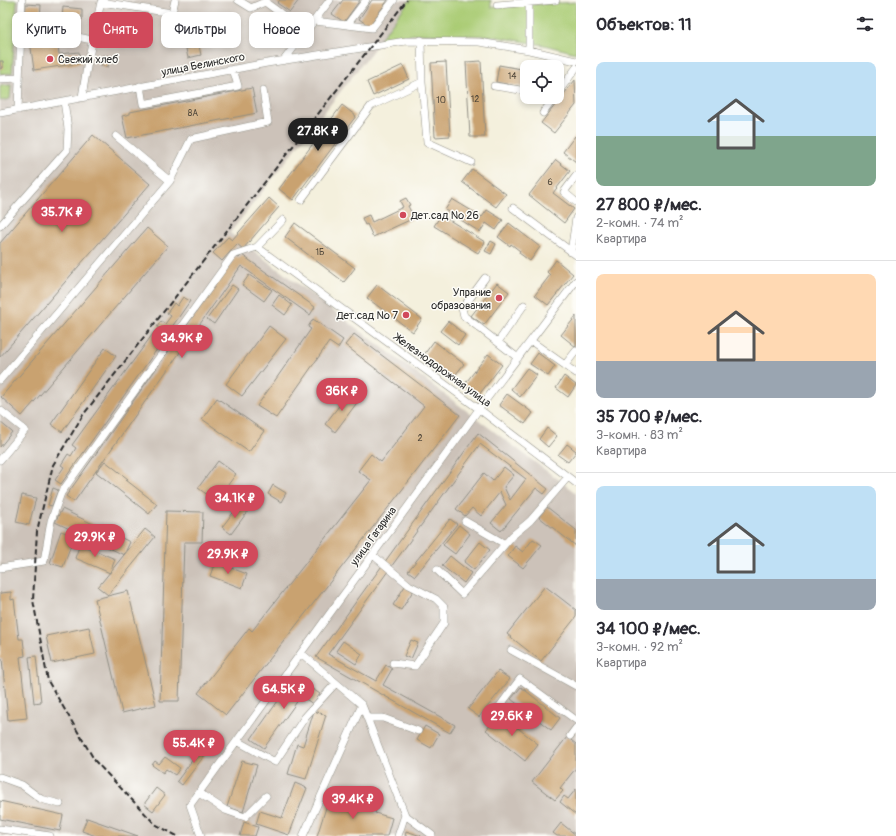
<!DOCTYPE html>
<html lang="ru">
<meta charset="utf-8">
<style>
body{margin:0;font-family:Pangolin,sans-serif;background:#f2f2f3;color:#2b2b33;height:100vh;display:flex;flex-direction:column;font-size:15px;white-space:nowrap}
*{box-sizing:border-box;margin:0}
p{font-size:13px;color:#7c7c81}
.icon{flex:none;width:22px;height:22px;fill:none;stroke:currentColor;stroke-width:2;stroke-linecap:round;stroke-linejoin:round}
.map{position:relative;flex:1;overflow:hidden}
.panel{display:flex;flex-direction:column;background:#fff;width:320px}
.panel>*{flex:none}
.guide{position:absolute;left:12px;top:12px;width:380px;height:36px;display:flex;gap:8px}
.fabs{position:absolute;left:520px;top:60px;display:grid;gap:8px}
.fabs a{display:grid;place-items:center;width:44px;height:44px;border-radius:8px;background:#fff;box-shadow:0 2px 6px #0003;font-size:20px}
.price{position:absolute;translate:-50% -34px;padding:0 9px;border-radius:14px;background:#d1495b;color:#fff;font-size:13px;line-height:26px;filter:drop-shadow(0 1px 2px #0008)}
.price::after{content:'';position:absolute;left:50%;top:24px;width:12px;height:9px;margin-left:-6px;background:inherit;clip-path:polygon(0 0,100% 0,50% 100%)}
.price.selected{background:#222;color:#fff}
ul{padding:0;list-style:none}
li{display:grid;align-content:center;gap:8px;height:212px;padding:0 20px}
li+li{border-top:1px solid #e1e1e2}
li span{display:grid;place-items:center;height:124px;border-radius:8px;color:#555}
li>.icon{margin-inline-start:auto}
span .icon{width:72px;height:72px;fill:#fffc;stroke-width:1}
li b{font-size:17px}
h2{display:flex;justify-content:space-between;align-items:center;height:48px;padding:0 20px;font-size:17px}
.tag{padding:0 14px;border-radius:8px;background:#fff;box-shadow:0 2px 6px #0003;font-size:14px;line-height:36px}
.tag.selected{background:#d1495b;color:#fff}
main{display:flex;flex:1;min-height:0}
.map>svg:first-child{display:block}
.industrial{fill:#ccc2b9}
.green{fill:#aacc75;stroke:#6a7c50}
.building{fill:#c9a270}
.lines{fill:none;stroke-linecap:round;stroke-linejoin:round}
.minor-casing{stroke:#908e84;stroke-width:8}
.minor{stroke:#fff;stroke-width:7}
.rail{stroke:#2b2b2b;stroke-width:2;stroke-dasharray:6 3;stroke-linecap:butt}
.poi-dot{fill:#d1495b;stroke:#fdfcf7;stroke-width:1.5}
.labels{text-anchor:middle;stroke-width:3;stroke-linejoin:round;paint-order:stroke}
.number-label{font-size:9px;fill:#52493c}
.poi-label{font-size:11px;fill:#2b2b2b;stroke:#fdfcf7;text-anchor:start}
.street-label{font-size:11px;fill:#2b2b2b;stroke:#fdfcf7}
</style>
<main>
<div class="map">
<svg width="576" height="836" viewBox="0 0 576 836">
<rect width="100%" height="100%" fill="#fdfcf7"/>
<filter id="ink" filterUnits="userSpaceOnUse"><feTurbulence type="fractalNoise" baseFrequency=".025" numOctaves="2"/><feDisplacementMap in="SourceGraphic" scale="8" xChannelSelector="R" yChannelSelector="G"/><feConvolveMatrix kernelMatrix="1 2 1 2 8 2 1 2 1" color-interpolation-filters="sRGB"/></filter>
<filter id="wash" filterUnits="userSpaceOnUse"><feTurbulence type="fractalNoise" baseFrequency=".012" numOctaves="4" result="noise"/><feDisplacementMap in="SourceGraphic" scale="16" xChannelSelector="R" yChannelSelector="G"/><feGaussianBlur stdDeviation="0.9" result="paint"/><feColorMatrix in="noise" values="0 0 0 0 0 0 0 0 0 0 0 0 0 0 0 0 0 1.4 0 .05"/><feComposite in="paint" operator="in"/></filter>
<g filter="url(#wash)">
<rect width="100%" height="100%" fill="#f4f0dd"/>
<!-- industrial -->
<path class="industrial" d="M0,0h412l-182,233 346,260v343h-576z"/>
<!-- green -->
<path class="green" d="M0,0h17l-5,73 -12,1z
M410,0h81v7l85,-5v51l-32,-8 -53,-9 -73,-2 -38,5z
M11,85l-1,14 -10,2v-15z"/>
<g id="blocks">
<!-- building -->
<path class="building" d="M280,0h19l-9,12 -13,-9z
M343,0h17l-16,22 -12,-8z
M372,0h16l-19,26 -10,-7z
M26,4l15,1 -1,15 -15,-2z
M63,7l19,2v11l-20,-1z
M57,37l2,17 20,-2 2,11 -47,7 -4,-29z
M199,46l2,9 -13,3 -2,-9z
M103,55l7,1 -2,11 -7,-1z
M0,61h3v7l-3,1z
M481,61l4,76h-15l-4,-75z
M446,62l4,74 -15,1 -4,-74z
M403,65l6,14 -36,17 -6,-14z
M499,65l28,5v18l-31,-6z
M575,80l1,25 -22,28 -13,-10z
M252,88l5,25 -130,25 -5,-22 8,-2v-2z
M342,105l14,11 -63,84 -14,-11z
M93,135l57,49 -150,173v-114z
M575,136l1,1v25l-13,-10z
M556,160l14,11 -17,22 21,16 -10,14 -35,-28z
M472,169l34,25 -10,13 -34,-25z
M269,198l10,9 -36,42 -6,-5 -15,17 -9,-8 15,-16 4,3z
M406,198l4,7 -2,1 6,12 -41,19 -6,-13 -2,1 -3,-7 7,-3 3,7 31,-15 -3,-6z
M452,199l30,18 5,-7 16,10 -7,10 -10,-7 -6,9 -35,-22z
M441,215l44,27 -7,11 -44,-27z
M295,223l60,45 -11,14 -59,-45z
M509,223l31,24 -10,14 -11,-8 1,-2 -9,-7 -1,2 -12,-9z
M147,228l21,18 -146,170 -21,-19z
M491,241l5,3 -5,10 -6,-3z
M242,255l73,52 -5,8 -69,-49 -167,236 -8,-6 170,-240 3,2z
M556,260l17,14 -25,31 -13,-10 15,-20 -3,-3z
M249,275l23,15 -8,11 -22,-16z
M497,283l12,9 -25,33 -13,-9z
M232,285l6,4 -24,35 -7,-5z
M377,285l45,34 -9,13 -46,-34z
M279,295l13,10 -7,10 -13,-10z
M183,297l7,4 -23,33 -10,-7 4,-6 4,3 6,-8 -4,-3 7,-10 3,3z
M576,316v31l-15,-12z
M313,319l30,21 -5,8 -9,-6 -53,76 -19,-12 54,-77 -3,-2z
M448,321l17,14 -7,10 -18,-14z
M269,326l17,13 -44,57 -16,-12z
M155,331l10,7 -104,146 -6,-4 9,-13 -3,-2 7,-11 3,2 5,-8 -4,-3z
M354,334l106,81 -65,84 -169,216 -28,-22 51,-65 3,3 119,-151 -13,-9 13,-17 10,8 43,-56 -79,-61z
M434,341l30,23 -12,15 -29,-23z
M105,348l11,8 -54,76 -11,-8z
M538,353l17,13 -7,10 -18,-12z
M488,354l14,11 -24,31 -14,-11z
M527,368l10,7 -17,22 -9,-8z
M564,376l12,9 -8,12 -12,-9z
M349,393l10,7 -24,32 -10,-8z
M507,394l26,19 -8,11 -26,-19z
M217,398l47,33 -15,21 -47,-33z
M0,422l12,10 -12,15z
M547,428l10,8 -9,11 -9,-8z
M478,433l70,56 -4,5 -8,-6 -35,43 -10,-8 15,-18 -6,-13 -19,24 -9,-8 -7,8 -9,-7 28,-36 9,8 11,-14 10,8 -10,12 6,13 16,-21 -46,-35 -152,210 48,27 10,-16 6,4 -9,16 72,40 -5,8 -134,-76z
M567,444l9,7v1l-8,10 -10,-7z
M105,461l23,18 -2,1 31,24 -8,10 -53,-42z
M218,461l18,13 -20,27 -18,-13z
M273,485l13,8 -5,9 -13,-8z
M53,488l5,2 -6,16 -4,-1z
M22,495l14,3 -7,27 -13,-3z
M239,505l9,6 -17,23 -9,-7z
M547,507l29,23v16l-37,-29z
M62,509l68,33 -6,13 -69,-33z
M166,511l37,1 -1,30h-18l-5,159h-19z
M450,519l7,5 -42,52 -7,-5z
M459,525l11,9 -15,20 -12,-9z
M145,529l10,8 -47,58 -10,-8z
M61,531l13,5 -11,31 -13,-4z
M533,539l9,6 -19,23 -15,-12 7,-10 8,6z
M480,542l10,8 -16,20 -10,-8z
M80,544l35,15 -5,14 -35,-15z
M450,556l21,17 -7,10 -22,-17z
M215,562l32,12 -5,14 -32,-12z
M405,586l8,5 -12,19 -8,-5z
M545,586l31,24v7l-35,44 -34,-27z
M128,591l28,114 -34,8 -27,-114z
M11,592v8l3,-1 5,40h4l2,17 -5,1 7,61 -19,2 -6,-61h-2v-66z
M89,627l6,27 -43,9 -6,-27z
M411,640l7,3 -7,16 -7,-3z
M343,641l19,13 -6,10 -20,-13z
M36,656l5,46 -7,1 -5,-46z
M498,671l12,8 -31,38 -11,-8z
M295,677l25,17 -7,10 -12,-8 -37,52 -13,-9z
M521,687l39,31 -9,12 -40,-31z
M314,711l12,4 -20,64 -18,-5 9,-30 6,2z
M500,714l38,30 -13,17 -39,-31z
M425,726l14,8 -8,14 -14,-8z
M567,737l9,7v24l-16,20 3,3 -8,9 -23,-18z
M205,743l6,4 -29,38 -5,-4z
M165,757l15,11 -5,7 -9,-6 -3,4 -11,-8 3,-4 4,3z
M242,761l15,4 -14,47 -16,-5z
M295,783l12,5 -18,47 -33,-11 4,-13 22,7z
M156,788l9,7 -12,16 -9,-7z
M576,789v26l-16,-13 4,-6 4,3z
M329,798l29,10 3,-9 16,5 -2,9 17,5 -5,18h-70z
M0,801l63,14 -3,16 -60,-12z
M87,818l51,18h-42l-14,-5z
M244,822l14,5 -3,9h-15z
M561,823l15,12v1h-19l-4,-3z
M406,831l15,5h-16z"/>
</g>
</g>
<g filter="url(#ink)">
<use href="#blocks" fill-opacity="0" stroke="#908e84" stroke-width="1"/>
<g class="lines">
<defs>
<path id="minor" d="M238,0l13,8 14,-6 1,-2
M265,2l41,30
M529,2v48
M497,5l59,-5
M315,21l32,4 19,-25
M347,25l25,3 22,-28
M30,27l62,13
M421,40l1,42 5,60 44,20
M284,60l46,-60
M0,79l19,-1
M140,86l3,18 95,-18 -5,-17
M494,86l33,5
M557,94l19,-26
M82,97l6,-36 13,-59 71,11 3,-13
M18,110l4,-110
M0,113l267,-50 139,-22 73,1 50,8 47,11
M543,113l12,-16
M116,136l54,45 21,-42 77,-17 -5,-32
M576,176l-12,16 12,10
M301,200l70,-94 51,-24
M513,208l63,47
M0,226l67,-76 1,-21 -4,-28
M257,247l222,162 97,74
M571,252l5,-34
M485,278l-23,31 2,7 54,42
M531,341l45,32
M498,342l26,-37
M565,365l11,-14
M0,380l170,-199
M0,410l25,20 -25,30
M465,521l40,23
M373,555l36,30 27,14 8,8v16l-29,43 -22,-3
M0,568l44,-7 7,-40 10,-28 172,-238 24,-8 26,-27
M437,570l25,24 50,-58 18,-15 38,-44
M511,650l65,36
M301,653l61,52 -59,131
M362,705l43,110 -7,21
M367,718h16l35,13
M491,718l29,-39 56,41
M570,736l6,-8
M237,741l38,21 30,-45 31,-34
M0,777l22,8 19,14 19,5
M199,793l26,17 20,7 21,-21
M405,815l27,20v1
M0,829l50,7
M201,836l-11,-31 289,-396 97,-128"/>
</defs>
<!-- minor casing -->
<use href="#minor" class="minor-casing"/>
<!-- minor -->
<use href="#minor" class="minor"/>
<!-- rail -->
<path class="rail" d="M177,836l-22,-12 -60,-63 -47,-80 -15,-81 4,-69 16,-66 30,-50 324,-415"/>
</g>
</g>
<!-- markers -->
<g class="poi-dot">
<circle cx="50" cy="59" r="4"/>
<circle cx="403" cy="215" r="4"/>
<circle cx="499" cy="298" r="4"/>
<circle cx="406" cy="315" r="4"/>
</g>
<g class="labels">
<!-- number labels -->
<g class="number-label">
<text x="512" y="79">14</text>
<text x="475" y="102">12</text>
<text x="441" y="103">10</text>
<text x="193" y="116">8А</text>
<text x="550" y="185">6</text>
<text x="320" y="255">1Б</text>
<text x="420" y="441">2</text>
</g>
<!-- poi labels -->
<g class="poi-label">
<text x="58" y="63">Свежий хлеб</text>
<text x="411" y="219">Дет.сад № 26</text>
<text x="491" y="296" text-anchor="end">Упрание<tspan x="491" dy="13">образования</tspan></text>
<text x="398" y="319" text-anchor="end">Дет.сад № 7</text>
</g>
<!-- street labels -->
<g class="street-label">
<text transform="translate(203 64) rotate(-11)" y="4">улица Белинского</text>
<text transform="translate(443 370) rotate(36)" y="4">Железнодорожная улица</text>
<text transform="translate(373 536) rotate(-54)" y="4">улица Гагарина</text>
</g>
</g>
</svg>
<div class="fabs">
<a><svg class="icon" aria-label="locate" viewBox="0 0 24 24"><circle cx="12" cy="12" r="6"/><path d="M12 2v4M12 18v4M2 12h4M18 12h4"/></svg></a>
</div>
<b class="price selected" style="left:318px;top:152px">27.8K ₽</b>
<b class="price" style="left:62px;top:233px">35.7K ₽</b>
<b class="price" style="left:182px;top:359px">34.9K ₽</b>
<b class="price" style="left:342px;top:412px">36K ₽</b>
<b class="price" style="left:235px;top:519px">34.1K ₽</b>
<b class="price" style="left:95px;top:558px">29.9K ₽</b>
<b class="price" style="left:228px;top:575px">29.9K ₽</b>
<b class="price" style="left:284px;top:710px">64.5K ₽</b>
<b class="price" style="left:512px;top:737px">29.6K ₽</b>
<b class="price" style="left:194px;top:764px">55.4K ₽</b>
<b class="price" style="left:353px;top:820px">39.4K ₽</b>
<div class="guide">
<a class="tag">Купить</a>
<a class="tag selected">Снять</a>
<a class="tag">Фильтры</a>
<a class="tag">Новое</a>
</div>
</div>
<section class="panel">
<h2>Объектов: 11<svg class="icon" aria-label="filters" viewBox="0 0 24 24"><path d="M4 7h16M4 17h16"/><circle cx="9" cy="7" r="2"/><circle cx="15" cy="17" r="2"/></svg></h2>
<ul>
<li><span style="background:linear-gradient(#bfe0f5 60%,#7fa58c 0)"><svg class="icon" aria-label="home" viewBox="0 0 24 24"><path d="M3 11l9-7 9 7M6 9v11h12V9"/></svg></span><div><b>27 800 ₽/мес.</b><p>2-комн. · 74 m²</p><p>Квартира</p></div></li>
<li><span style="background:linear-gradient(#ffd9b3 70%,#9aa5b1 0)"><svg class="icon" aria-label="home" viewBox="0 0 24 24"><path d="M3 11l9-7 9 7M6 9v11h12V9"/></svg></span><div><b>35 700 ₽/мес.</b><p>3-комн. · 83 m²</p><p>Квартира</p></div></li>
<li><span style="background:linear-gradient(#bfe0f5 75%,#9aa5b1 0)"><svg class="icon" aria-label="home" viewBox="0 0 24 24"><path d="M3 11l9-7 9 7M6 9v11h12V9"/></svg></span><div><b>34 100 ₽/мес.</b><p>3-комн. · 92 m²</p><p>Квартира</p></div></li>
</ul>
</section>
</main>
